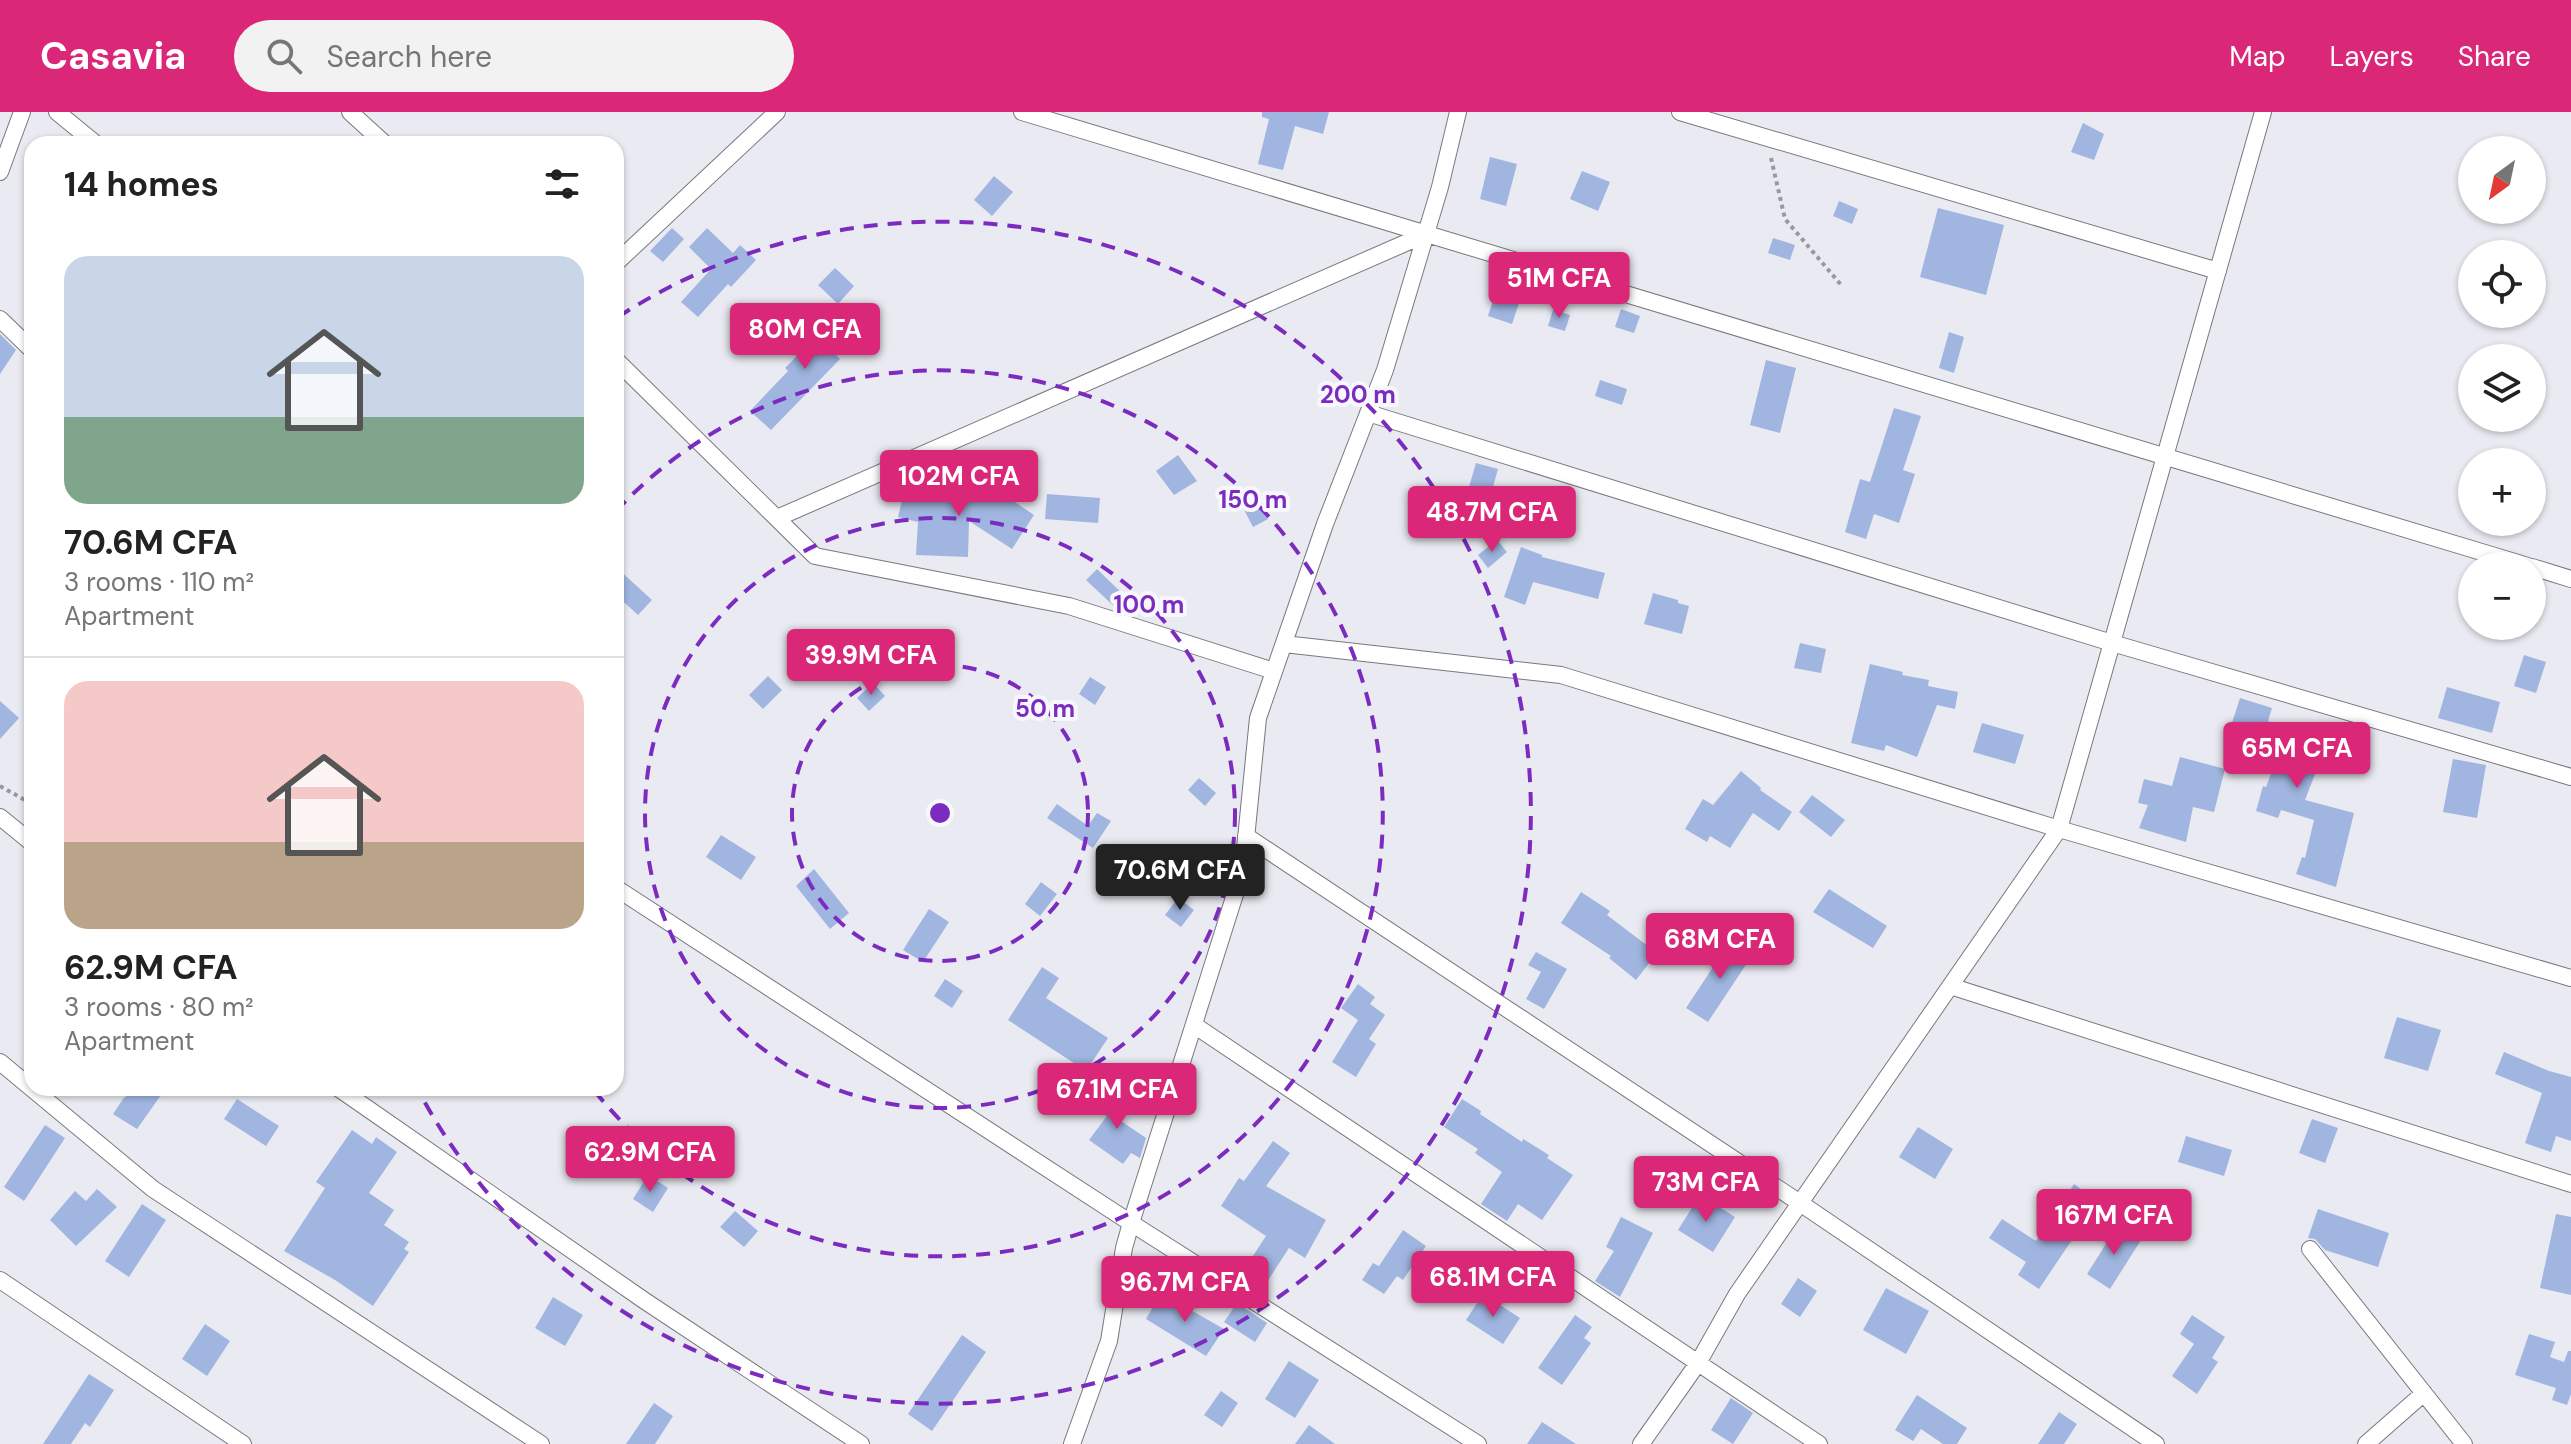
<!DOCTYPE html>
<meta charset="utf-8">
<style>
body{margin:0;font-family:"DM Sans",sans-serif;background:#f2f2f2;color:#222;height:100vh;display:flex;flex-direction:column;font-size:30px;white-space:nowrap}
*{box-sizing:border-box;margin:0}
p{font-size:26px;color:#767676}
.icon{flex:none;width:44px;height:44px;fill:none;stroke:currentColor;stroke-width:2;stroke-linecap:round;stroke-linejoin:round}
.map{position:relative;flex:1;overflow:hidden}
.sheet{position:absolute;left:24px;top:24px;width:600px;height:960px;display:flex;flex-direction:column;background:#fff;border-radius:24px;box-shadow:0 2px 6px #0004}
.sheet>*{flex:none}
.needle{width:52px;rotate:213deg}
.tools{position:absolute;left:2458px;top:24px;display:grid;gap:16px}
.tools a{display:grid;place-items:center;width:88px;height:88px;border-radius:50%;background:#fff;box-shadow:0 2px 6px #0004;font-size:40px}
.price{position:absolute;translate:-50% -68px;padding:0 18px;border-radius:8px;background:#db2777;color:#fff;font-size:26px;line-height:52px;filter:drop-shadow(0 2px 4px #0008)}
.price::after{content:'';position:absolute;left:50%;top:48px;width:24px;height:18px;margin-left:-12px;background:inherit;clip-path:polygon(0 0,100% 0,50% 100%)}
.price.active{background:#222;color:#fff}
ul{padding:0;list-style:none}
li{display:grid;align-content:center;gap:16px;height:424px;padding:0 40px}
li+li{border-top:2px solid #e0e0e0}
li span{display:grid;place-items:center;height:248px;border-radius:24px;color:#555}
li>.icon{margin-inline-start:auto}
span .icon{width:144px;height:144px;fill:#fffc;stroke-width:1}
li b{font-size:34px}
h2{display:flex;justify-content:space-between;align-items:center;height:96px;padding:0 40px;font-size:34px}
header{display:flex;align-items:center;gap:48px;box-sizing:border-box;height:112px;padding:0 40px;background:#db2777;color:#fff}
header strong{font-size:38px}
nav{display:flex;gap:44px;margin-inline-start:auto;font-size:28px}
.search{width:560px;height:72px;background:#f2f2f2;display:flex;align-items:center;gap:20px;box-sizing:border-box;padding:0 28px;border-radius:44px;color:#767676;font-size:30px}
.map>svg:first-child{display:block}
.building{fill:#a0b6e0}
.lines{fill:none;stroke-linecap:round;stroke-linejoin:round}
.minor-casing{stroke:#78787f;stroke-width:18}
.path{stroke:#98989e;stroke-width:4;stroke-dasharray:4 4;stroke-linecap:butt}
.minor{stroke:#fff;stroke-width:16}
.ring{fill:none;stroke:#7b2cbf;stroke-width:4;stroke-dasharray:14 10}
.centre{fill:#7b2cbf;stroke:#f7f7fe;stroke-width:4}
.ring-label{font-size:24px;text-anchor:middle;font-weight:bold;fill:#7b2cbf;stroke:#f7f7fe;stroke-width:8;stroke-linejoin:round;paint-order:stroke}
</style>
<header>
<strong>Casavia</strong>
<div class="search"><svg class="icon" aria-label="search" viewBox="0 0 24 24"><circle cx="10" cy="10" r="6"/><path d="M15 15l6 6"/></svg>Search here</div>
<nav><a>Map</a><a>Layers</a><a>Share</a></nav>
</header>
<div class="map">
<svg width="2571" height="1332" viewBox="0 0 2571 1332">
<rect width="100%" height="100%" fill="#eaeaf2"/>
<!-- building -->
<path class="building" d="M1262,0h67l-6,22 -28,-8 -12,44 -25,-6 11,-45 -7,-2z
M2083,11l21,11 -10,26 -23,-8z
M1490,45l27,7 -11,42 -26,-7z
M1582,59l28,11 -12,29 -28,-12z
M994,64l19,16 -21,24 -18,-16z
M1839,89l19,8 -6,15 -19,-8z
M1938,96l66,17 -18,70 -66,-18z
M672,116l12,11 -21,23 -13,-11z
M707,116l26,25 7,-8 16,15 -25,27 -3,-3 -30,33 -17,-15 30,-33 -22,-22z
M1773,126l22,7 -5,15 -22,-7z
M835,156l19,18 -16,18 -20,-19z
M1497,175l25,7 -10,30 -24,-8z
M1621,197l19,7 -6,17 -19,-6z
M1553,198l17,5 -5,16 -17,-5z
M835,199l23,20 -22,24 4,4 -69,71 -21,-19 38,-40 -3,-3 33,-33 -3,-2z
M1949,220l15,5 -10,36 -15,-5z
M0,222l16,16 -16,24z
M1766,248l30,8 -16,65 -30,-8z
M1600,268l27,9 -5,16 -27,-9z
M1894,296l27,8 -18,54 12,4 -16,49 -25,-9 -8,25 -21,-7 15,-53 10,3z
M1178,343l19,26 -23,14 -18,-24z
M1476,351l22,6 -19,68 -23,-6z
M907,367l55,13 5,-10 32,19 4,-7 31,21 -22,34 -43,-28 -1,36 -52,-2 2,-33 -20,-5z
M1252,378l16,29 -15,8 -15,-29z
M1047,382l53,4 -2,25 -53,-4z
M1497,428l10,12 -19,16 -10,-13z
M1521,435l21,8v2l63,16 -7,26 -65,-17 -8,23 -21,-8z
M616,455l36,33 -14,15 -22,-20z
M1097,457l36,35 -8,8 -7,-2 -32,-30z
M1653,481l25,7v3l11,3 -7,28 -38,-10z
M1800,531l26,6 -5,24 -27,-5z
M2524,543l22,7 -10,31 -22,-7z
M1870,552l33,8 -1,3 27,5 -1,6 30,6 -3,17 -18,-4 -20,52 -31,-12 -2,6 -33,-8z
M768,564l14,14 -19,19 -14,-14z
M1090,565l16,10 -11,18 -16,-11z
M873,571l12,13 -16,15 -12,-13z
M2447,575l53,15 -8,31 -54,-15z
M2240,586l32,10 -4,13 59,22 -22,57 49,13 -18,74 -40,-13 6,-17 3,1 9,-38 -33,-10 -3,8 -22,-7 7,-25 3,1 15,-39 -52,-16z
M0,589l19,17 -19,21z
M1982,611l42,12 -9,29 -42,-12z
M2180,645l45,12 -11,43 -21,-5 -7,35 -47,-14 9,-23 -10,-2 6,-24 28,7z
M2453,647l33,6 -9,53 -34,-6z
M1741,659l20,17 -1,2 32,22 -13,19 -26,-18 -23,35 -20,-12 -3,6 -22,-13 18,-30 10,6z
M1199,666l17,15 -11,13 -17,-16z
M1812,683l33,25 -14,17 -32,-25z
M1057,692l31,22 9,-13 14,8 -18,27 -46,-30z
M721,723l35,22 -15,23 -35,-23z
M1147,742l21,13 -16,26 -22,-13z
M814,757l35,44 -19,16 -34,-43z
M1041,770l16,12 -17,22 -15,-12z
M1829,777l58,37 -14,22 -60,-36z
M1581,780l29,19 -3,4 50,38 -21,27 -27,-22 2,-2 -50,-33z
M1178,786l16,12 -13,17 -16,-12z
M929,797l20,13 -26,40 -20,-12z
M1731,828l22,14 -45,68 -22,-14z
M1536,840l31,17 -23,40 -18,-10 15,-27 -13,-7z
M1042,855l17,11 -13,20 62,40 -22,33 -78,-51z
M945,867l18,12 -11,17 -18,-12z
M1358,872l17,13 -5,7 15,11 -16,24 7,5 -20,33 -24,-15 26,-42 -17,-12z
M2397,905l44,13 -13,41 -44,-13z
M2504,940l45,19 22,6v64l-15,-5 -5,16 -26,-9 17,-50 -47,-19z
M136,976h30l-29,41 -24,-15 10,-15z
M1107,978l21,14 -10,15 28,19 -6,20 -9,-5 -8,11 -34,-24 18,-24 -12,-7z
M237,987l42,27 -13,20 -42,-27z
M1462,987l19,12 -1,3 42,28 1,-3 26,16 -2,3 26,17 -31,45 -24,-16 -11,17 -26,-17 21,-32 -27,-19 3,-4 -34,-22z
M2312,1007l26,9 -13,35 -26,-10z
M45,1013l20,13 -41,63 -20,-14z
M1918,1015l35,22 -18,30 -36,-22z
M352,1018l20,14 4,-7 21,15 -28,41 25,17 -10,15 25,17 -5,7 5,3 -36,54 -38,-26 -51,-29 41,-63 -9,-6z
M2186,1024l46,14 -8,26 -46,-14z
M1273,1029l17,12 -24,33 60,34 -21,38 -16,-10 -24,37 -22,-14 23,-35 -45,-30 18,-28 5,3z
M1697,1047l19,13 -8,12 -20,-12z
M648,1063l20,13 -15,24 -20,-13z
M2074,1072l24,17 -59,88 -21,-14 8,-13 -37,-24 13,-19 34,22z
M97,1077l20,18 -41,39 -26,-26 25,-29 11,10z
M1700,1083l35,22 -22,35 -35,-22z
M142,1092l24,16 -37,57 -24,-16z
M2318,1097l71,24 -11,34 -53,-17 -10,-11 -7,-1z
M735,1099l23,20 -14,16 -24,-20z
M2556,1102l15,3v78l-31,-7z
M1621,1105l32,16 -33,64 -25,-16 19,-30 -8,-4z
M2118,1113l23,15 -31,49 -23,-15z
M1403,1118l23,16 -23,34 -6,-4 -13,18 -22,-14 11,-17 6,3z
M1798,1166l19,13 -17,26 -19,-13z
M1886,1176l43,23 -23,43 -43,-24z
M1161,1181l63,36 -18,27 -60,-37z
M1483,1182l37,24 -17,26 -37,-24z
M553,1185l30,18 -18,31 -30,-18z
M1237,1191l30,20 -12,19 -31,-20z
M1575,1203l17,12 -8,11 7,5 -29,42 -24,-17z
M2192,1203l33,22 -13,21 6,4 -21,32 -25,-18 22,-32 -14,-10z
M205,1212l25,17 -23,35 -25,-17z
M2529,1222l26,8 -5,15 14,5 4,-11h3v43l-4,11 -15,-5 4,-12 -41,-13z
M962,1223l24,17 -54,79 -24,-17z
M1289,1249l30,19 -24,38 -30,-19z
M89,1262l25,16 -24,37 -5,-4 -14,21h-28z
M1221,1279l17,12 -16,24 -18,-12z
M1917,1283l50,33 -10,16h-14l-22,-15 -8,12 -18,-11z
M1731,1286l22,15 -20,31 -22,-14z
M654,1291l19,13 -18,28h-29z
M2059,1300l18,12 -13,20h-26z
M1542,1310l34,22h-49z
M1309,1313l26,19h-40z"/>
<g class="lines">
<defs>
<path id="minor" d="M57,0l39,32
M350,0l35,32
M1022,0l1506,454
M1680,0l538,159
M0,60l22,-60
M616,151l161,-151
M0,207l32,31
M616,248l199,196 254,50 205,65
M1368,301l744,230 459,134
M777,406l649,-284
M2532,455l39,12
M1284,532l277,31 498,154 512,149
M0,705l32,26
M1246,724l554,367 356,241
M616,776l515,335 347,221
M1950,874l621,198
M1194,913l625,419
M0,950l153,127 388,255
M338,976l307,213 216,143
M2310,1137l154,195
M0,1168l243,164
M1072,1332l37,-103 15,-93 7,-25 112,-354 15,-151 67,-194 60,-154 55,-183 18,-75
M1641,1332l57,-81 39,-69 322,-465 204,-717
M2366,1332l58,-51"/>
</defs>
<!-- minor casing -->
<use href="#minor" class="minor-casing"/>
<!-- path -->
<path class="path" d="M1771,46l14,61 57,67
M0,674l32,18"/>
<!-- minor -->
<use href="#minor" class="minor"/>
</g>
<!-- distance rings -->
<g class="ring">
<circle cx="940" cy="701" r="148"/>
<circle cx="940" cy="701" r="295"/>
<path d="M616 399A443 443 0 1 1 593 977"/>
<path d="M618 205A591 591 0 1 1 418 978"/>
</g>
<circle cx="940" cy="701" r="12" class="centre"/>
<g class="ring-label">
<text x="1358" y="291">200 m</text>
<text x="1253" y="396">150 m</text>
<text x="1149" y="501">100 m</text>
<text x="1045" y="605">50 m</text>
</g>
</svg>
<div class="tools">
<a><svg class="needle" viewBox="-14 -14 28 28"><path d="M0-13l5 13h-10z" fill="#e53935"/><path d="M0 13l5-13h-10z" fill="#767676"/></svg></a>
<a><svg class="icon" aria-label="locate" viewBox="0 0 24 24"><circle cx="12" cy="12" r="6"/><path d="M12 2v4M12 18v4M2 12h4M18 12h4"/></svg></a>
<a><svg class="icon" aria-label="layers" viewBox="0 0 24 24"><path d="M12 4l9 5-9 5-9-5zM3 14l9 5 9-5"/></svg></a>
<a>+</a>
<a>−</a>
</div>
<b class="price" style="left:1559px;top:208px">51M CFA</b>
<b class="price" style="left:805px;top:259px">80M CFA</b>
<b class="price" style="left:959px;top:406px">102M CFA</b>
<b class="price" style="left:1492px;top:442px">48.7M CFA</b>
<b class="price" style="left:871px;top:585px">39.9M CFA</b>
<b class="price" style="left:2297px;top:678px">65M CFA</b>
<b class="price active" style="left:1180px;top:800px">70.6M CFA</b>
<b class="price" style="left:1720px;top:869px">68M CFA</b>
<b class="price" style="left:1117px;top:1019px">67.1M CFA</b>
<b class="price" style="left:650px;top:1082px">62.9M CFA</b>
<b class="price" style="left:1706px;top:1112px">73M CFA</b>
<b class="price" style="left:2114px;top:1145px">167M CFA</b>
<b class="price" style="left:1493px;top:1207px">68.1M CFA</b>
<b class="price" style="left:1185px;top:1212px">96.7M CFA</b>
<section class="sheet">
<h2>14 homes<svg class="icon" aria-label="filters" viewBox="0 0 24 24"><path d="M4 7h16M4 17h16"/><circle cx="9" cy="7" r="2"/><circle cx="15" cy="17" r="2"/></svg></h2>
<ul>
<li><span style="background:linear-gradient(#c9d6e8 65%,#7fa58c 0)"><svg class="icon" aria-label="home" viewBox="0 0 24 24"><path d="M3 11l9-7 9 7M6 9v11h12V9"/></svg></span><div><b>70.6M CFA</b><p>3 rooms · 110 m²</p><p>Apartment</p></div></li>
<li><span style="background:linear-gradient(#f6c9c9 65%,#b9a48a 0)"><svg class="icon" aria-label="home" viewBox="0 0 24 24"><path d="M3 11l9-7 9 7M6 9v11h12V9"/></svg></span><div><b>62.9M CFA</b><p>3 rooms · 80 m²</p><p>Apartment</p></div></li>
</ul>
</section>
</div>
